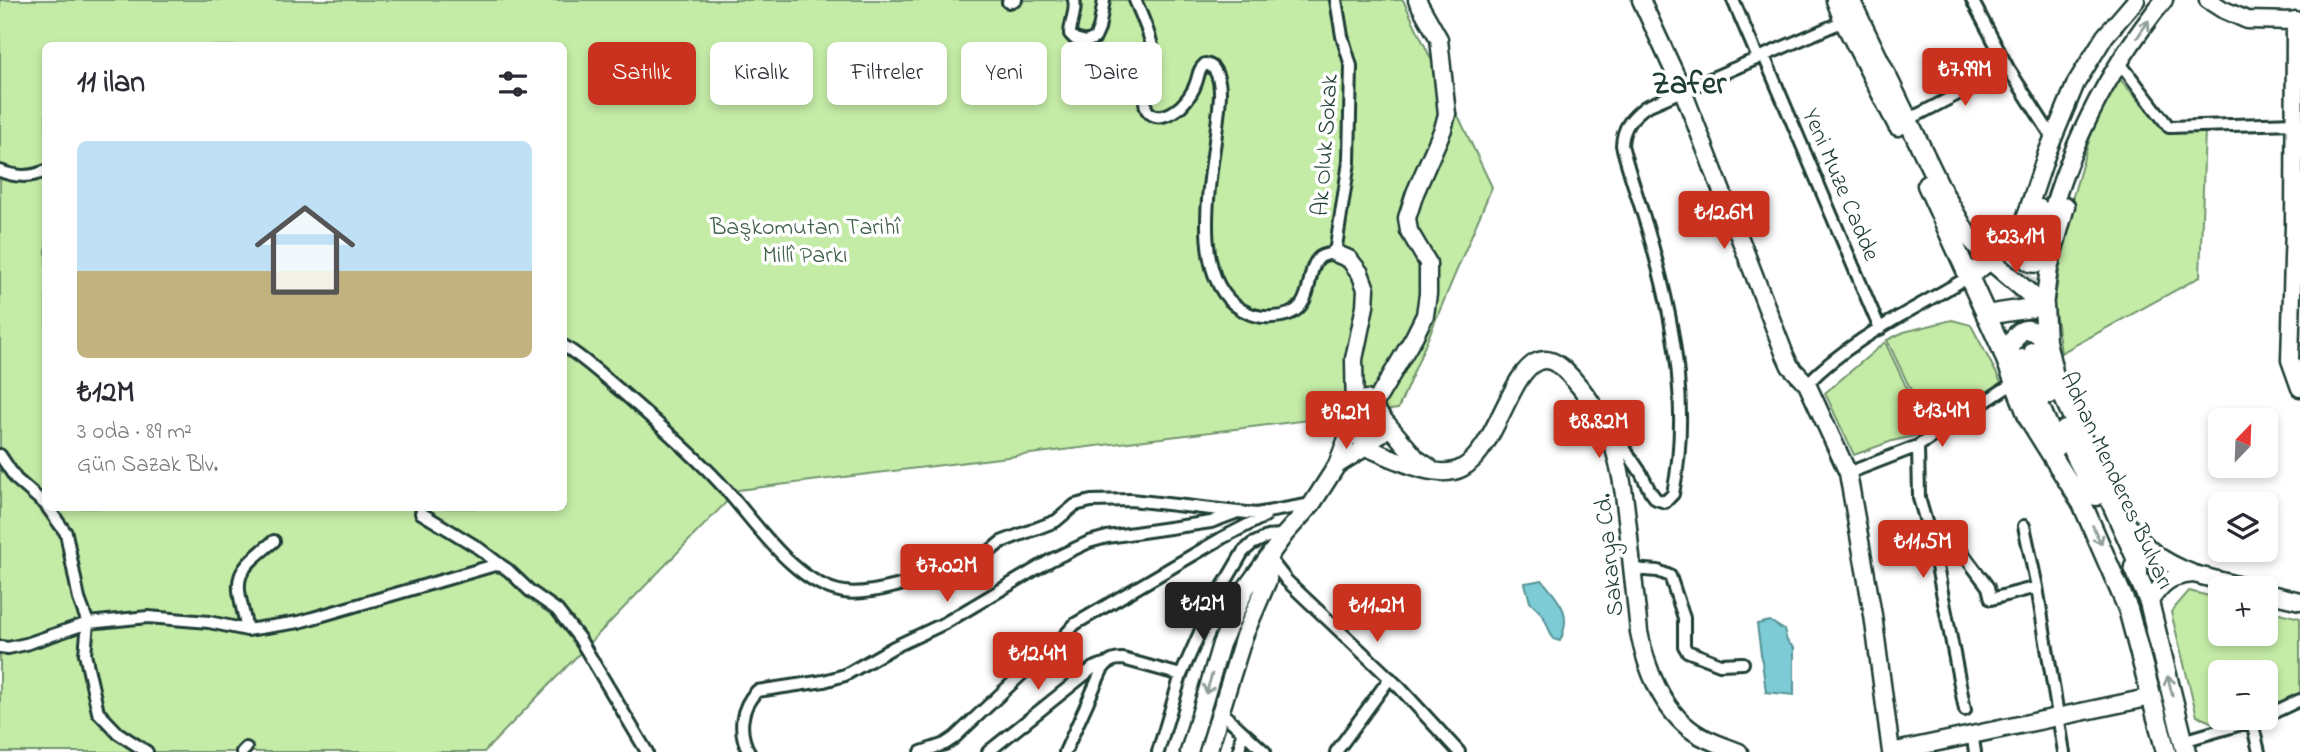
<!DOCTYPE html>
<html lang="tr">
<meta charset="utf-8">
<style>
body{margin:0;font-family:"Indie Flower",sans-serif;background:#f2f2f3;color:#2b2b33;height:100vh;display:flex;flex-direction:column;font-size:26px;white-space:nowrap}
*{box-sizing:border-box;margin:0}
p{font-size:23px;color:#7c7c81}
.icon{flex:none;width:38px;height:38px;fill:none;stroke:currentColor;stroke-width:2;stroke-linecap:round;stroke-linejoin:round}
.map{position:relative;flex:1;overflow:hidden}
.panel{position:absolute;left:42px;top:42px;width:525px;height:469px;display:flex;flex-direction:column;background:#fff;border-radius:10px;box-shadow:0 4px 10px #0003}
.panel>*{flex:none}
.guide{position:absolute;left:588px;top:42px;width:665px;height:63px;display:flex;gap:14px}
.needle{width:46px;rotate:23deg}
.controls{position:absolute;left:2208px;top:408px;display:grid;gap:14px}
.controls a{display:grid;place-items:center;width:70px;height:70px;border-radius:10px;background:#fff;box-shadow:0 4px 10px #0003;font-size:35px}
.price{position:absolute;translate:-50% -60px;padding:0 16px;border-radius:7px;background:#c8321e;color:#fff;font-size:23px;line-height:46px;filter:drop-shadow(0 2px 4px #0008)}
.price::after{content:'';position:absolute;left:50%;top:42px;width:21px;height:16px;margin-left:-10px;background:inherit;clip-path:polygon(0 0,100% 0,50% 100%)}
.price.active{background:#222;color:#fff}
ul{padding:0;list-style:none}
li{display:grid;align-content:center;gap:14px;height:371px;padding:0 35px}
li+li{border-top:2px solid #e1e1e2}
li span{display:grid;place-items:center;height:217px;border-radius:10px;color:#555}
li>.icon{margin-inline-start:auto}
span .icon{width:126px;height:126px;fill:#fffc;stroke-width:1}
li b{font-size:30px}
h2{display:flex;justify-content:space-between;align-items:center;height:84px;padding:0 35px;font-size:30px}
.pill{padding:0 24px;border-radius:10px;background:#fff;box-shadow:0 4px 10px #0003;font-size:24px;line-height:63px}
.pill.active{background:#c8321e;color:#fff}
.map>svg:first-child{display:block}
.green{fill:#c5eca7;stroke:#72946e;stroke-width:2;fill-rule:evenodd}
.water{fill:#7bcbd5;stroke:#569295;stroke-width:2}
.lines{fill:none;stroke-linecap:round;stroke-linejoin:round}
.secondary-tunnel{stroke:#d2d8d6;stroke-width:16;stroke-dasharray:16 8;stroke-linecap:butt}
.street-casing{stroke:#1f3d34;stroke-width:16}
.secondary-casing{stroke:#1f3d34;stroke-width:21}
.primary-casing{stroke:#1f3d34;stroke-width:23}
.street{stroke:#fff;stroke-width:10}
.secondary{stroke:#fff;stroke-width:16}
.primary{stroke:#fff;stroke-width:18}
.oneway{stroke:#8f9e9a}
.labels{text-anchor:middle;stroke-width:7;stroke-linejoin:round;paint-order:stroke}
.street-label{font-size:24px;fill:#1f3d34;stroke:#fff}
.park-label{font-size:24px;fill:#40604b;stroke:#fff}
.district-label{font-size:32px;font-weight:bold;fill:#1f3d34;stroke:#fff}
</style>
<div class="map">
<svg width="2300" height="752" viewBox="0 0 2300 752">
<rect width="100%" height="100%" fill="#fff"/>
<filter id="ink" filterUnits="userSpaceOnUse"><feTurbulence type="fractalNoise" baseFrequency=".0143" numOctaves="2"/><feDisplacementMap in="SourceGraphic" scale="14" xChannelSelector="R" yChannelSelector="G"/><feConvolveMatrix kernelMatrix="1 2 1 2 8 2 1 2 1" color-interpolation-filters="sRGB"/></filter>
<g filter="url(#ink)">
<!-- green -->
<path class="green" d="M0,0h1403l89,187 -94,222 -660,81 -254,262h-484zM46,46h518v462h-518z
M2118,77l44,49 43,3 -5,148 -139,76 -7,-49 15,-94 24,-83z
M1952,320l19,5 30,57 -70,50 -44,-92 17,-8z
M1885,342l43,91 -36,8 -38,14 -29,-62z
M2189,591l32,8v35h45v-24l34,8v78l-34,14v-38h-45v46h26l-25,9 -25,-11 -26,-104z"/>
<!-- water -->
<path class="water" d="M1542,580c17,21 31,32 18,61l-7,-2 -10,-24 -13,-13 -5,-19z
M1770,621l14,9 3,11 7,7v47l-28,-3 -9,-68z"/>
<g class="lines">
<!-- secondary-tunnel -->
<path class="secondary-tunnel" d="M2033,342c-3,-31 1,-59 8,-89
M2023,359c-7,-38 -2,-73 6,-110"/>
<defs>
<path id="street" d="M1074,0c3,10 -4,23 -4,34l5,5 11,3 9,-4 4,-9 5,-29
M1135,0c11,26 23,50 18,79 -1,10 -12,21 -6,31 9,13 26,3 34,-4 6,-6 12,-14 15,-23 3,-8 2,-13 9,-19 12,1 15,18 15,29 -1,57 -40,181 22,217 9,5 19,8 30,7 48,-1 30,-46 48,-60 5,-3 10,-3 15,-4l14,-91 2,-96 -9,-30 -6,-36
M1733,0l25,58
M1972,0l36,68 45,70
M1008,2l8,-2
M1764,56l116,273
M2120,63l49,64 126,-4
M1908,120l100,-52
M0,171c16,6 29,7 46,0
M564,346c21,13 39,30 58,46 33,29 67,58 97,90 34,36 74,102 125,110 33,5 96,-20 129,-30l10,-5 18,-15 55,-21 19,-16 16,-4 40,-1 125,14 56,-10
M1807,384c44,-46 107,-74 161,-107
M1612,430l29,43 9,18 6,8 9,3 8,-8c16,-80 3,-163 -19,-242 -9,-36 -23,-71 -32,-107 1,-18 9,-27 23,-38l199,-86
M1918,446l1,52 14,48 32,164
M0,455l16,24 30,26
M1848,473l70,-27 97,-64
M48,508l18,25 13,66 9,24 -3,31 13,58 20,21 29,19
M421,513l56,34 25,19
M2024,526l13,61 27,165
M1933,546l19,-7 36,48 3,12 46,-12
M1269,558l18,23 113,107 59,64
M1632,569l26,2 12,5 14,42v28l3,5 33,13 23,-1
M247,630c-11,-53 -18,-53 27,-89
M0,647l8,1 18,-4 62,-21 60,-6 61,5 38,8 52,-8 196,-57 7,1 6,4 22,21 27,19 22,28 68,114
M1220,711l45,41
M2266,716l34,-16
M2252,722l7,30
M1972,733l3,19
M2183,741l79,-23
M242,752l4,-4
M749,752c-11,-20 -9,-44 8,-61l67,-10 21,-6 49,-28 51,-24 106,-63 38,-18 18,-5 104,-15 24,-9
M921,752l24,-8 9,-6 71,-67 32,-27 18,-20 147,-86 43,-22
M988,752l105,-84 14,-5
M1065,752l37,-82c6,-8 10,-11 21,-11l58,16
M1158,752l23,-77 31,-70 31,-53 9,-8 15,-7 18,-3
M1239,752l3,-21
M1336,752l54,-74"/>
<path id="secondary" d="M1641,0l42,91 102,264 5,11 17,18 41,89 25,142 18,137
M2208,0l14,9 25,11 53,1
M2295,20l-1,205 -4,135 10,28
M2021,231c-4,25 7,44 31,25
M2031,240l9,-32
M2006,244l15,-13 26,-78 29,-70 29,-47 31,-36
M2043,245c21,-89 63,-174 121,-245
M2044,306l5,-38 17,-62
M1366,399l51,60 12,8
M1388,427l-22,20 -14,-20 20,-19 42,-71 11,-22 3,-21v-31l-19,-32 -2,-13 8,-25 28,-64 4,-15 -8,-75 -22,-39
M1337,465l29,-18c25,10 70,35 96,21 35,-19 48,-98 77,-107 14,-5 26,9 35,19 44,50 48,93 55,157 3,32 7,64 10,95 7,36 23,78 55,100 13,9 30,14 45,20
M2123,519c24,30 34,41 71,55 -25,2 -31,8 -45,28
M2194,574l54,14
M2266,593l34,8
M1189,752l32,-108 25,-56 39,-54 27,-30 25,-39 18,-47 -1,-59 11,-53 1,-17 -6,-16 -11,-14 -14,-6
M1208,752l36,-116 24,-56 1,-22
M1891,752l261,-55"/>
<path id="primary" d="M1836,0l8,21 54,105
M1850,0l92,191 24,42 24,27 54,46 2,35 8,35 84,186v16
M1927,185l74,162 28,72 52,83
M1968,277l22,-17 16,-16
M1986,315l58,-9
M2034,351l16,43
M2023,359l8,27 26,61
M2008,365c1,-24 13,-51 38,-24
M2065,430l13,31 18,35
M2077,492l51,117 38,143
M2134,567l15,35 37,150"/>
</defs>
<!-- street casing -->
<use href="#street" class="street-casing"/>
<!-- secondary casing -->
<use href="#secondary" class="secondary-casing"/>
<!-- primary casing -->
<use href="#primary" class="primary-casing"/>
<!-- street -->
<use href="#street" class="street"/>
<!-- secondary -->
<use href="#secondary" class="secondary"/>
<!-- primary -->
<use href="#primary" class="primary"/>
</g>
<!-- one-way arrows -->
<defs><path id="oneway-shaft" d="M-6 0H5M1.5-3L5.5 0L1.5 3" fill="none" stroke-width="1.6" stroke-linecap="round" stroke-linejoin="round" transform="scale(1.75)"/></defs>
<g class="oneway">
<use href="#oneway-shaft" transform="translate(2143 29) rotate(-56)"/>
<use href="#oneway-shaft" transform="translate(2097 535) rotate(65)"/>
<use href="#oneway-shaft" transform="translate(1209 684) rotate(107)"/>
<use href="#oneway-shaft" transform="translate(2170 686) rotate(-104)"/>
</g>
</g>
<g class="labels">
<!-- street labels -->
<g class="street-label">
<text transform="translate(1324 145) rotate(-86)" y="8">Ak Oluk Sokak</text>
<text transform="translate(1842 184) rotate(67)" y="8">Yeni Muze Cadde</text>
<text transform="translate(2118 480) rotate(65)" y="8">Adnan Menderes Bulvarı</text>
<text transform="translate(1608 555) rotate(-96)" y="8">Sakarya Cd.</text>
</g>
<!-- park labels -->
<g class="park-label">
<text x="805" y="234">Başkomutan Tarihî<tspan x="805" dy="28">Millî Parkı</tspan></text>
</g>
<!-- district labels -->
<g class="district-label">
<text x="1689" y="93">Zafer</text>
</g>
</g>
</svg>
<div class="controls">
<a><svg class="needle" viewBox="-14 -14 28 28"><path d="M0-13l5 13h-10z" fill="#e53935"/><path d="M0 13l5-13h-10z" fill="#7c7c81"/></svg></a>
<a><svg class="icon" aria-label="layers" viewBox="0 0 24 24"><path d="M12 4l9 5-9 5-9-5zM3 14l9 5 9-5"/></svg></a>
<a>+</a>
<a>−</a>
</div>
<b class="price" style="left:1965px;top:108px">₺7.99M</b>
<b class="price" style="left:1724px;top:251px">₺12.6M</b>
<b class="price" style="left:2016px;top:275px">₺23.1M</b>
<b class="price" style="left:1942px;top:449px">₺13.4M</b>
<b class="price" style="left:1346px;top:451px">₺9.2M</b>
<b class="price" style="left:1599px;top:460px">₺8.82M</b>
<b class="price" style="left:1923px;top:580px">₺11.5M</b>
<b class="price" style="left:947px;top:604px">₺7.02M</b>
<b class="price active" style="left:1203px;top:642px">₺12M</b>
<b class="price" style="left:1377px;top:644px">₺11.2M</b>
<b class="price" style="left:1038px;top:692px">₺12.4M</b>
<div class="guide">
<a class="pill active">Satılık</a>
<a class="pill">Kiralık</a>
<a class="pill">Filtreler</a>
<a class="pill">Yeni</a>
<a class="pill">Daire</a>
</div>
<section class="panel">
<h2>11 ilan<svg class="icon" aria-label="filters" viewBox="0 0 24 24"><path d="M4 7h16M4 17h16"/><circle cx="9" cy="7" r="2"/><circle cx="15" cy="17" r="2"/></svg></h2>
<ul>
<li><span style="background:linear-gradient(#bfe0f5 60%,#c2b280 0)"><svg class="icon" aria-label="home" viewBox="0 0 24 24"><path d="M3 11l9-7 9 7M6 9v11h12V9"/></svg></span><div><b>₺12M</b><p>3 oda · 89 m²</p><p>Gün Sazak Blv.</p></div></li>
</ul>
</section>
</div>
